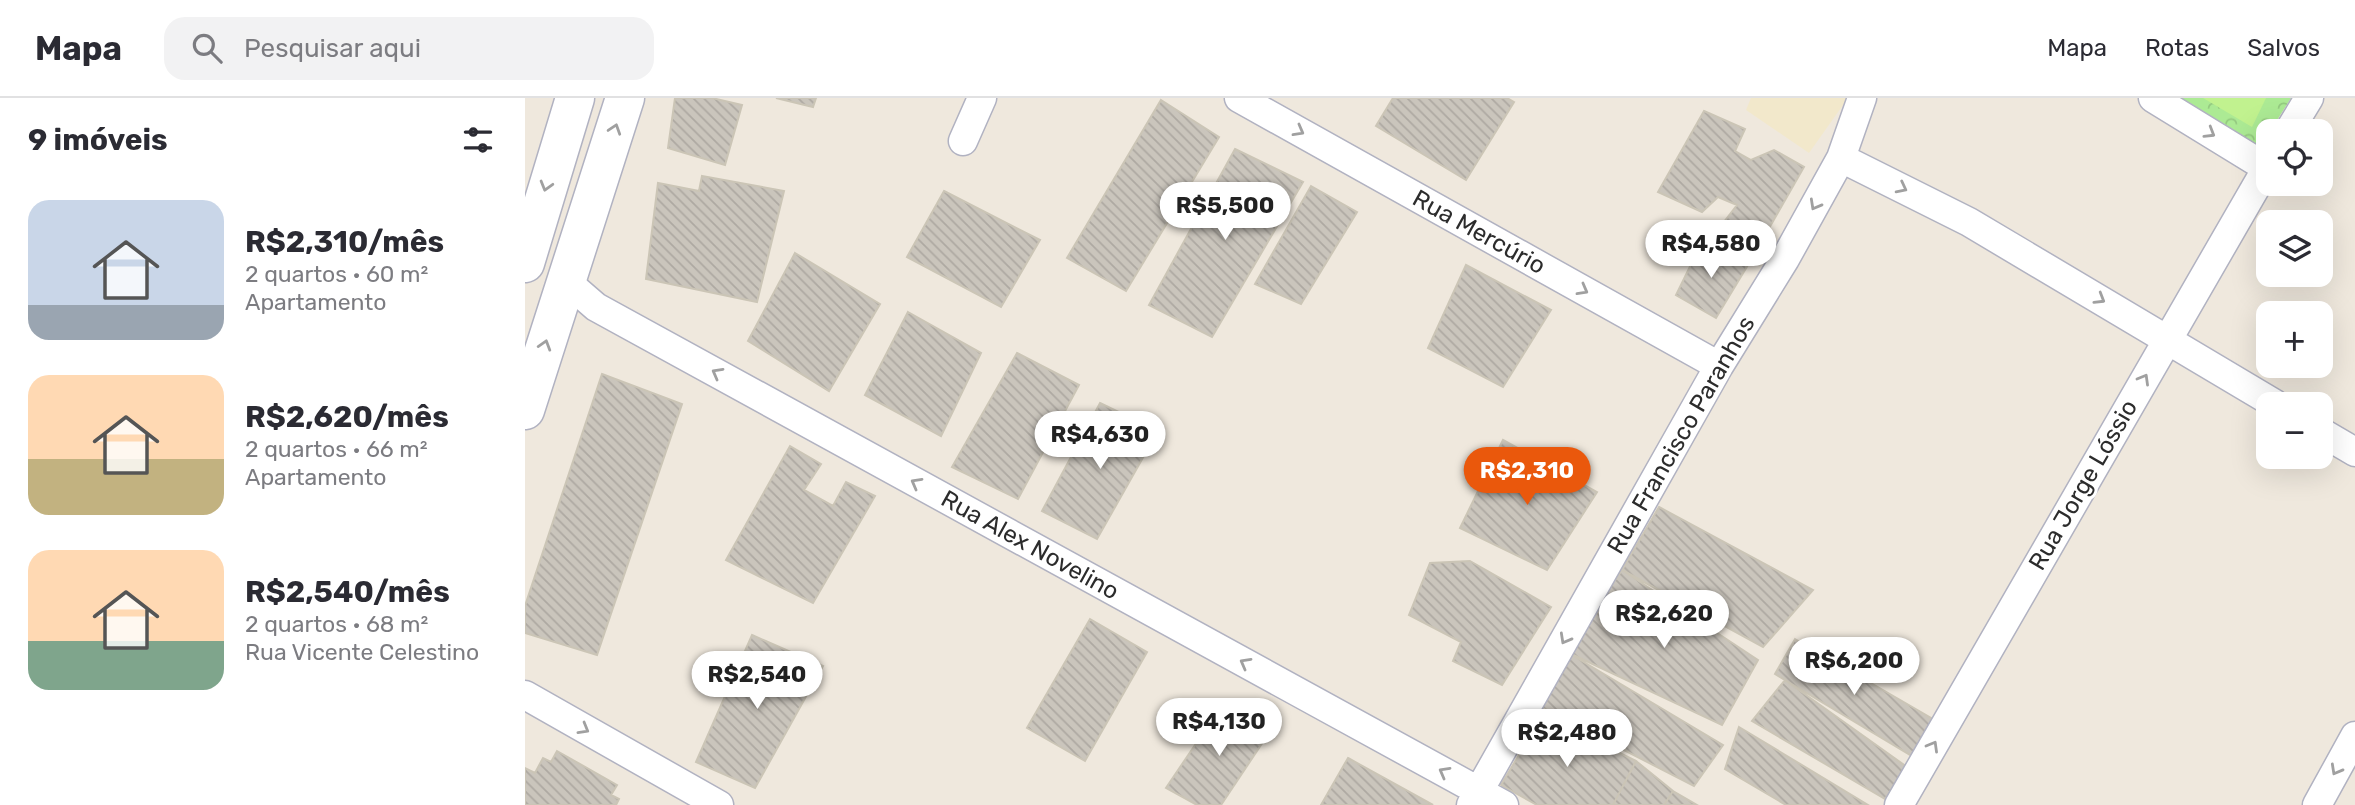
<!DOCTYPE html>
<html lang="pt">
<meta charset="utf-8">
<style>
body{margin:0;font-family:Rubik,sans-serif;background:#f2f2f3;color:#2b2b33;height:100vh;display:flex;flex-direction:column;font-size:26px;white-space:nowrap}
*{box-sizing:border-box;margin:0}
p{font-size:23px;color:#7c7c81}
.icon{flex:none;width:38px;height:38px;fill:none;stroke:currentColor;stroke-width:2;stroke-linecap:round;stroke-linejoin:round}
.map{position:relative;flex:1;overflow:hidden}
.side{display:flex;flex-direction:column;background:#fff;width:525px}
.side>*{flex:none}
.controls{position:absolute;left:1731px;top:21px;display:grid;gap:14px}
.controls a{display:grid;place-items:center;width:77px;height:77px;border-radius:14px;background:#fff;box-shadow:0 7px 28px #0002;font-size:35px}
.price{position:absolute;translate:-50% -60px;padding:0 16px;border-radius:24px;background:#fff;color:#222;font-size:23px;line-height:46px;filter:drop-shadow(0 2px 4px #0008)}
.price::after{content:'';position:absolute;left:50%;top:42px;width:21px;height:16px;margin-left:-10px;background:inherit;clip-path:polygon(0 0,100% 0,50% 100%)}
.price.active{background:#ea580c;color:#fff}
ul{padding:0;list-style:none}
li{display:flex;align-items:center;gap:21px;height:175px;padding:0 28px}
li span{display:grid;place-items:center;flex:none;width:196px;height:140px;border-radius:21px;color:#555}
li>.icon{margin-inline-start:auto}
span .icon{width:84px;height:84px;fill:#fffc;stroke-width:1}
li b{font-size:30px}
h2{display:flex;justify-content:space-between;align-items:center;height:84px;padding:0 28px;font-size:30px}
header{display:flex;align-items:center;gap:42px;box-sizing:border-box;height:98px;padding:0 35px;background:#fff;border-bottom:2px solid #e1e1e2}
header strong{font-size:33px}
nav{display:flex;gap:38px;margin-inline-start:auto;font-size:24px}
.search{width:490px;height:63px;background:#f2f2f3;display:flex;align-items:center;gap:18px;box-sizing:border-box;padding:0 24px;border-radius:21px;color:#7c7c81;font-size:26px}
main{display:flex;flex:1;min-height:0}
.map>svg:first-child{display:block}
.education{fill:#f2e8cb}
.park{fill:url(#park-crowns)}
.pitch{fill:#c1f28f}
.building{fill:url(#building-back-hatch);stroke:#cbc5b6;stroke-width:2}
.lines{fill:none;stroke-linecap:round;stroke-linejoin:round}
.street-casing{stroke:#b1b2c1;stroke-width:31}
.secondary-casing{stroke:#b1b2c1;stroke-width:41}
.street{stroke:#fff;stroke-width:28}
.secondary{stroke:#fff;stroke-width:38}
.oneway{stroke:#a0a0a0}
.labels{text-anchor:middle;stroke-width:6;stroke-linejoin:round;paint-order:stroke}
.street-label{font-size:24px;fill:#2c2c2c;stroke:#fff}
</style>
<header>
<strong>Mapa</strong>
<div class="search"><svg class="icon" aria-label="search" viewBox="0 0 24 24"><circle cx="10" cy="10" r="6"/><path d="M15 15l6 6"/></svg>Pesquisar aqui</div>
<nav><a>Mapa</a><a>Rotas</a><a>Salvos</a></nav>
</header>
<main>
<section class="side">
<h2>9 imóveis<svg class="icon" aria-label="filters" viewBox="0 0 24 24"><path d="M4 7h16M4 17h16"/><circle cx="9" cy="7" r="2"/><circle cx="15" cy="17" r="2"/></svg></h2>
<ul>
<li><span style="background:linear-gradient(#c9d6e8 75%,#9aa5b1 0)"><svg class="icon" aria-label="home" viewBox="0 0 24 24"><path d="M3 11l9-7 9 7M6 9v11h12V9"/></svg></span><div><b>R$2,310/mês</b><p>2 quartos · 60 m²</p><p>Apartamento</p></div></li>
<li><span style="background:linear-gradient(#ffd9b3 60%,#c2b280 0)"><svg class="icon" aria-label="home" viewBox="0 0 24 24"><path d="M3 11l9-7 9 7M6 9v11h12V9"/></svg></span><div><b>R$2,620/mês</b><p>2 quartos · 66 m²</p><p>Apartamento</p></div></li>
<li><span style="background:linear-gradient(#ffd9b3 65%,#7fa58c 0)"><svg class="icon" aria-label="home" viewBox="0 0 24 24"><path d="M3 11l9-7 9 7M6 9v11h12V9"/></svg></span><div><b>R$2,540/mês</b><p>2 quartos · 68 m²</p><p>Rua Vicente Celestino</p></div></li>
</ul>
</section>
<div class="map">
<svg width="1830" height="707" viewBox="0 0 1830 707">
<defs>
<pattern id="park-crowns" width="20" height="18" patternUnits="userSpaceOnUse" patternTransform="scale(1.75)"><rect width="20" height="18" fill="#acea94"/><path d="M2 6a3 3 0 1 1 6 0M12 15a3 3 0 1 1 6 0" fill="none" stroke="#94c980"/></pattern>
<pattern id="building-back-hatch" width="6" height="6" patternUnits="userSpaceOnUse" patternTransform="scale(1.75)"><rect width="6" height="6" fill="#cac5bc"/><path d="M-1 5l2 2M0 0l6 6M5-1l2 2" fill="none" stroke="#aea9a2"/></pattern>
</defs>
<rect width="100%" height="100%" fill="#efe8dd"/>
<!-- education -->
<path class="education" d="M1226,0h97l-39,55 -63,-43z"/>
<!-- park -->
<path class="park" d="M1647,0h119l-36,57z"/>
<!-- pitch -->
<path class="pitch" d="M1678,0h63l-14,29z"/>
<!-- building -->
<path class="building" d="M150,0h37l30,7 -17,60 -57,-17z
M251,0h40l-3,9z
M868,0h114l7,4 -48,78 -90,-54z
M636,2l58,37 -93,154 -59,-33z
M1179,13l41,18 -10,22 16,9 23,-10 30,17 -44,77 -40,-17 17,-22 -19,-8 -16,15 -44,-20z
M710,51l68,33 -91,155 -63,-32z
M177,78l82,15 -27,111 -111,-23 12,-96 41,8z
M786,88l46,26 -56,92 -46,-20z
M419,93l96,49 -39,67 -94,-50z
M1176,146l47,21 -32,53 -40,-23z
M270,155l85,51 -51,87 -81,-50z
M941,167l85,45 -48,77 -75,-39z
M383,214l73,41 -40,83 -76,-41z
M492,255l62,32 -61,114 -66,-32z
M77,276l80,30 -85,251 -72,-22v-27z
M575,305l58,28 -61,108 -55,-28z
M978,342l94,52 -50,78 -87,-42z
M265,348l31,18 -17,26 29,16 13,-24 29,14 -62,107 -87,-43z
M1134,409l154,83 -50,57 -141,-77z
M945,463l81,46 -49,78 -49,-24 8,-19 -52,-27 21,-52z
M1097,472l136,90 -36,65 -155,-73z
M565,521l57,33 -62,109 -58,-33z
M227,537l71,31 -68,122 -59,-26z
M1270,541l138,80 -21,37 -137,-82z
M1042,554l156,93 -29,41 -156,-80z
M1260,582l122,87 -22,32 -133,-78z
M699,604l47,28 -50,75h-24l-31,-17z
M1018,617l93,46 -23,44h-76l-36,-20z
M1214,629l129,78h-82l-61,-36z
M32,653l60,34 -6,10 8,4 -3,6h-91v-37l10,5 8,-15 8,4z
M823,660l85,47h-112z
M1111,663l37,30 -9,14h-51z
M1148,693l24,14h-33z"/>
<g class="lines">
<defs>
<path id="street" d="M714,0l480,268
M1628,0l114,70
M1764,33l20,-33
M438,43l19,-43
M1316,60l128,64 306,182
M43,175l6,15 22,19 908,498
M1796,334l34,20
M0,597l194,110
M946,707l248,-439 66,-107 56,-101 21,-60
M1374,707l369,-639
M1792,707l38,-69"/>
<path id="secondary" d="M0,165l50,-165
M0,312l100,-312"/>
</defs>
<!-- street casing -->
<use href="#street" class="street-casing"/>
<!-- secondary casing -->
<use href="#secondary" class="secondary-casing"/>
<!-- street -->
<use href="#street" class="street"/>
<!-- secondary -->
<use href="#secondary" class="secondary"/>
</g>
<!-- one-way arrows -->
<defs><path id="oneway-chevron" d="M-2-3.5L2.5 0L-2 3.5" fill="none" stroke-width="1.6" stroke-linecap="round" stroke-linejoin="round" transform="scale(1.75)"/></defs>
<g class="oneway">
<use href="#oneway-chevron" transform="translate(90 31) rotate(-72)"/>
<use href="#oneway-chevron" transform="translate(774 33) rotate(29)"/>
<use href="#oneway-chevron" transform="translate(1685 35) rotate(31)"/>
<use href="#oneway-chevron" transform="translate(21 88) rotate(106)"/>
<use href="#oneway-chevron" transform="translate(1377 90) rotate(27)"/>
<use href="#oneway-chevron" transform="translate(1290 107) rotate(119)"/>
<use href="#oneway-chevron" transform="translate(1058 192) rotate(29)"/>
<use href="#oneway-chevron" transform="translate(1575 201) rotate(31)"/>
<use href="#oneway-chevron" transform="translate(20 247) rotate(-73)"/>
<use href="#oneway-chevron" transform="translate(192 275) rotate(-151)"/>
<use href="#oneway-chevron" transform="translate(1619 281) rotate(-60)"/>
<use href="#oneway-chevron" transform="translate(391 385) rotate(-151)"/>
<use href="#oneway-chevron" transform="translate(1040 541) rotate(119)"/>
<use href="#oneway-chevron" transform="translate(720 565) rotate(-151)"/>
<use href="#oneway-chevron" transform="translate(59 631) rotate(30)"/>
<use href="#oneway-chevron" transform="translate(1408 648) rotate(-60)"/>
<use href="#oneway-chevron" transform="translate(1811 672) rotate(119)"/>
<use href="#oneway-chevron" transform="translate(919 674) rotate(-151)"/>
</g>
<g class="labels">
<!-- street labels -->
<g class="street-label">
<text transform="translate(954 134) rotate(29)" y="8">Rua Mercúrio</text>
<text transform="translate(1156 337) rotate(-60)" y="8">Rua Francisco Paranhos</text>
<text transform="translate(1558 387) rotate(-60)" y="8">Rua Jorge Lóssio</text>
<text transform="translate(505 447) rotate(29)" y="8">Rua Alex Novelino</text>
</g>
</g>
</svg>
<div class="controls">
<a><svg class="icon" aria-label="locate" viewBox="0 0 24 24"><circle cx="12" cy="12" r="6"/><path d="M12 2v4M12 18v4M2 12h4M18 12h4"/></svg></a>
<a><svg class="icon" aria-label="layers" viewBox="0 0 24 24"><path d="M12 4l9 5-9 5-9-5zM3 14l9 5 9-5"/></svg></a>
<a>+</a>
<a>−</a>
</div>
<b class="price" style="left:700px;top:144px">R$5,500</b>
<b class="price" style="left:1186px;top:182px">R$4,580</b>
<b class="price" style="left:575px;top:373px">R$4,630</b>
<b class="price active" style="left:1002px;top:409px">R$2,310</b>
<b class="price" style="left:1139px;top:552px">R$2,620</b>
<b class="price" style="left:1329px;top:599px">R$6,200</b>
<b class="price" style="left:232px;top:613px">R$2,540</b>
<b class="price" style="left:694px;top:660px">R$4,130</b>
<b class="price" style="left:1042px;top:671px">R$2,480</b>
</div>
</main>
